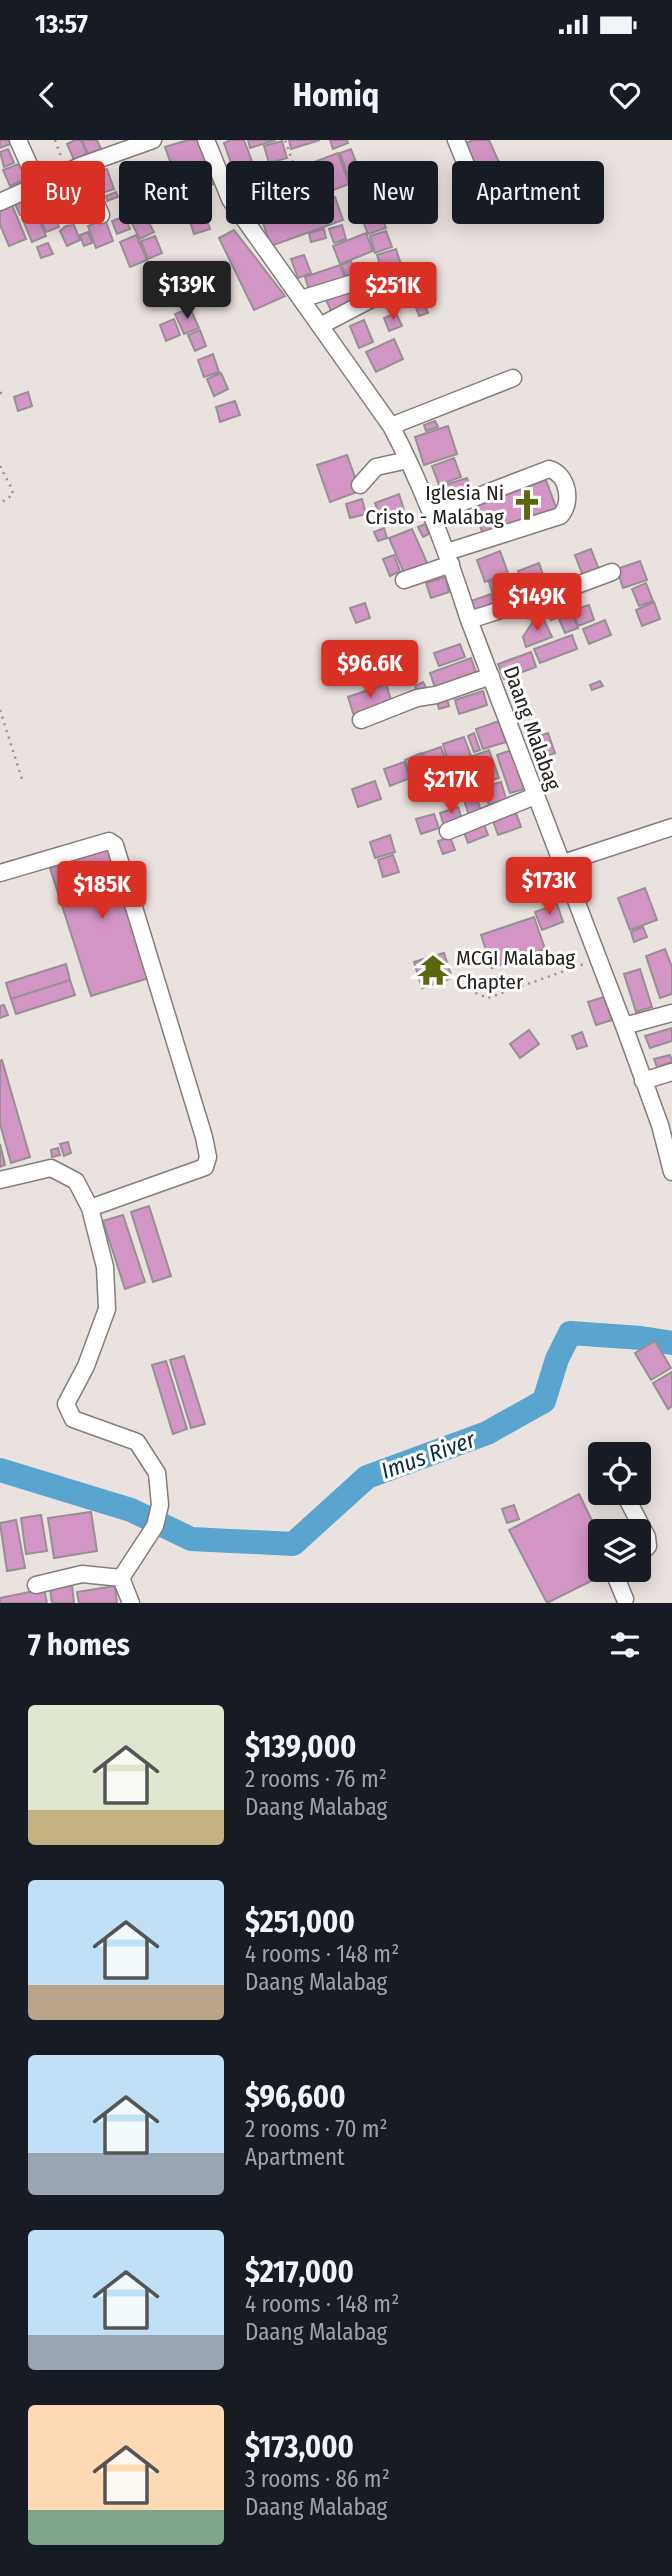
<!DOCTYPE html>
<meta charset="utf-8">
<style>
body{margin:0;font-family:"Fira Sans Condensed",sans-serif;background:#20242c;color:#f1f3f6;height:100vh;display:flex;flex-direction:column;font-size:26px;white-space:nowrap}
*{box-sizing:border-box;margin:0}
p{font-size:23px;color:#9ea1a6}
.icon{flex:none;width:38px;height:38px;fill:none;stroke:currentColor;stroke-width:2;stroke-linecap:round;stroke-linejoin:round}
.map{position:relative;height:1463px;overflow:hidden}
.drawer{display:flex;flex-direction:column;background:#171b24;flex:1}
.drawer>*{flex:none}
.guide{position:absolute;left:21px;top:21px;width:630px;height:63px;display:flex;gap:14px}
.buttons{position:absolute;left:588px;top:1302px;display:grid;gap:14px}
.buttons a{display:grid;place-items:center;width:63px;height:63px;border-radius:7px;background:#171b24;box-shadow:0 4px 18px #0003;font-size:35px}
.price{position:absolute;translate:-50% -60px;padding:0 16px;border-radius:7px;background:#d93025;color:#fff;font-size:23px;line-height:46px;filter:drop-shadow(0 2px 4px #0008)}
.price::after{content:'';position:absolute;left:50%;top:42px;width:21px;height:16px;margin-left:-10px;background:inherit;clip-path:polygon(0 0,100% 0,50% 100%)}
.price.active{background:#222;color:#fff}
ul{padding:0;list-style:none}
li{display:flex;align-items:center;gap:21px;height:175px;padding:0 28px}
li span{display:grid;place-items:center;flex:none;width:196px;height:140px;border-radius:7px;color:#555}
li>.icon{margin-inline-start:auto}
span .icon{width:84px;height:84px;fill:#fffc;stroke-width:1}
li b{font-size:30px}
h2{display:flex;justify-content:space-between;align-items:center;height:84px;padding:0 28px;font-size:30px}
.tag{padding:0 24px;border-radius:7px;background:#171b24;box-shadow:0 4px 18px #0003;font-size:24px;line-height:63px}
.tag.active{background:#d93025;color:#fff}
.status{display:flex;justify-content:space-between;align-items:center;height:49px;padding:0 35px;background:#171b24;direction:ltr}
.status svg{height:19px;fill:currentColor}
header{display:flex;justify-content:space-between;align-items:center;height:91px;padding:0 28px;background:#171b24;font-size:32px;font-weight:700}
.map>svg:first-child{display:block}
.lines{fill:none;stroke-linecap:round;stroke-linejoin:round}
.river{stroke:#59a5cf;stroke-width:24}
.building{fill:#d395c4;stroke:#968f94;stroke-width:2}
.minor-casing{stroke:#847d79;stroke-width:19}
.path{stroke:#98928f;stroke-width:2.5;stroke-dasharray:2 5;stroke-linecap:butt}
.minor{stroke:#fff;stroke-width:16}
.labels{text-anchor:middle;stroke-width:6;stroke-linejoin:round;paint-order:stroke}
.poi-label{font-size:21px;fill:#23201e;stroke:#fff;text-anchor:end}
.street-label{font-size:21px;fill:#23201e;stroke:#fff}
.water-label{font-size:23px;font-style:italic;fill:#0a2e40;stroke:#fff}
</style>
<div class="status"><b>13:57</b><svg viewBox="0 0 49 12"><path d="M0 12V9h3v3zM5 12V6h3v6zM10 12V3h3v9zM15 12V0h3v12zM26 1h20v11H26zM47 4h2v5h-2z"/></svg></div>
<header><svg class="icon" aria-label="back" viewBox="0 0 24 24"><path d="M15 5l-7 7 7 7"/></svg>Homiq<svg class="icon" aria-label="heart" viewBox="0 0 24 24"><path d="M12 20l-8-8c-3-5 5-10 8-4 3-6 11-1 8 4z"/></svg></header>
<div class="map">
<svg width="672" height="1463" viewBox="0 0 672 1463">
<rect width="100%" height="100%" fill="#eae2de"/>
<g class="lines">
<!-- river -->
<path class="river" d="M0,1330l131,40 60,29 102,5 74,-67 120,-44 57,-32 13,-42 13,-26 71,5 31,5"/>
</g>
<!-- building -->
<path class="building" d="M0,0h15l1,2 -16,6z
M75,0h6l6,14 -13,6 -7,-16z
M82,0h15l4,9 -13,5z
M188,0h10l16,44 -16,6 -7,-20 -16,5 -10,-28z
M231,0h13l16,43 -19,8 -17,-48z
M248,0h28l-26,8z
M289,0h31l-29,9z
M330,0h17l1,3 -15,6z
M473,0h16l13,29 -26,11 -15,-35z
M282,1l5,17 -18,5 -5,-17z
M8,9l6,14 -10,4 -4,-15z
M351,9l10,26 -12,4 -9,-26z
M338,13l11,31 -36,14 -12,-31z
M19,24l7,15 -16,7 -7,-16z
M155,24l8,24 -25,8 -8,-24z
M107,29l7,20 -18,6 -6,-20z
M512,29l15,34 -14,5 -14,-33z
M192,35l18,54 -16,5 -18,-54z
M367,39l9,22 -18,8 -9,-22z
M116,52l2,5 -11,4 -1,-5z
M267,54l6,20 -19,6 -6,-20z
M44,56l7,17 -11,4 -7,-16z
M26,57l5,14 -11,4 -6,-13z
M335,57l8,23 -72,26 -8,-23z
M376,64l10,24 -18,6 -9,-23z
M12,65l14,34 -17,7 -9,-21v-15z
M386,66l4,8 -7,3 -4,-9z
M142,70l12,22 -14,7 -11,-21z
M35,72l11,24 -14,6 -10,-24z
M54,75l5,12 -13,5 -5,-12z
M125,76l5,13 -13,5 -5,-13z
M105,79l8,22 -17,7 -8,-22z
M74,85l6,15 -13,6 -7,-15 6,-5z
M342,85l4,14 -12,4 -5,-14z
M324,89l2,9 -15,4 -2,-9z
M234,90l51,66 -31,14 -35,-72z
M386,91l6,16 -17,6 -5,-17z
M88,92l4,11 -8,3 -4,-11z
M366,93l7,18 -33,13 -7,-18z
M136,95l11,25 -17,7 -10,-25z
M155,96l7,17 -14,6 -7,-18z
M48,103l5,11 -12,4 -4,-11z
M396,109l6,19 -19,7 -6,-20z
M304,115l7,18 -13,5 -7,-19z
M351,121l7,17 -9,4 -8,-17z
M340,125l6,16 -36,12 -5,-16z
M349,147l7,15 -24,11 -8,-18z
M421,156l7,17 -9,3 -6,-17z
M190,168l9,20 -15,6 -9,-20z
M396,173l6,13 -13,5 -5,-13z
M174,179l6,16 -14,6 -6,-16z
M364,180l9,22 -14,6 -9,-22z
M200,190l6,16 -11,5 -7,-16z
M394,199l9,20 -27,13 -10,-20z
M213,214l6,18 -15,5 -6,-17z
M221,233l7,16 -14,7 -7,-17z
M28,252l4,14 -14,5 -4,-14z
M235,261l5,14 -20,7 -4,-15z
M435,281l3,6 -12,4 -2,-6z
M448,286l9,28 -33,11 -9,-28z
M347,315l13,36 -30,11 -13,-37z
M454,318l7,19 -22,8 -7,-19z
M467,338l5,14 -25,8 -5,-14z
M546,340l11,30 -73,27 -11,-30z
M399,354l6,19 -23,8 -7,-18z
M362,359l4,15 -16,4 -4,-14z
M425,384l4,10 -6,3 -5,-10z
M384,388l3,10 -9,3 -4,-9z
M412,389l16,36 -23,10 -16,-37z
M591,409l8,21 -16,6 -8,-21z
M500,411l8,22 -23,9 -8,-22z
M394,415l6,16 -10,5 -7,-17z
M640,421l7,19 -24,8 -6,-19z
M539,423l7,20 -20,8 -8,-20z
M514,434l7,22 -25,8 -7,-22z
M445,437l4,15 -18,6 -5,-15z
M646,443l7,18 -14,5 -7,-17z
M491,454l4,11 -19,7 -5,-11z
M566,460l5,13 -20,7 -4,-14z
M654,462l6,17 -18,7 -6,-16z
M365,463l5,15 -14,5 -6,-15z
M589,465l5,15 -16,6 -5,-16z
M572,474l6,14 -13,5 -6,-14z
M544,480l8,17 -26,10 -3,-10 9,-14z
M605,480l6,15 -22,9 -6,-15z
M572,495l5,14 -37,14 -6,-14z
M460,504l5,13 -26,9 -5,-13z
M531,512l5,15 -32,12 -6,-15z
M471,518l6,17 -41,15 -6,-17z
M600,541l3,5 -11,4 -2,-5z
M423,542l3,5 -9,4 -2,-5z
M386,544l6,19 -38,13 -6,-19z
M483,551l4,14 -28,9 -4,-14z
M447,559l2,7 -10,3 -2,-7z
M499,581l7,21 -23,7 -7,-20z
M474,593l6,17 -6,2 -6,-16z
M548,593l7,20 -15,5 -7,-20z
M464,597l7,19 -22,8 -6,-20z
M441,607l6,16 -18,6 -6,-16z
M489,610l10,28 -22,8 -10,-28z
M512,610l12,39 -14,4 -13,-38z
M421,613l7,18 -17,6 -6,-17z
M404,622l6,16 -20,8 -6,-17z
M375,641l6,18 -23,8 -6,-18z
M501,642l6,20 -17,6 -7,-21z
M476,656l5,15 -12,5 -5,-16z
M458,667l4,13 -18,6 -4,-13z
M516,673l5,14 -23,8 -5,-14z
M434,674l5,14 -18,6 -5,-15z
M483,682l5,13 -20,8 -5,-13z
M390,695l5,17 -20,6 -5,-16z
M450,697l5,13 -12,4 -5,-13z
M113,705l42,131 -64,20 -41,-128z
M393,715l6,17 -16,5 -5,-17z
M645,748l12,32 -27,10 -12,-32z
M557,764l6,18 -21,8 -7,-18z
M534,777l11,32 -53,19 -11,-33z
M643,787l4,10 -13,5 -3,-10z
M665,809l7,18v27l-12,4 -14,-42z
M444,813l8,25 -30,10 -8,-26z
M66,824l4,16 -59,19 -5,-16z
M640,829l12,38 -16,5 -12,-38z
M70,840l5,15 -59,19 -5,-15z
M604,857l8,23 -16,5 -8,-23z
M4,865l4,10 -8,3v-12z
M672,888v13l-22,7 -5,-12z
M529,890l10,14 -19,14 -10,-14z
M582,892l5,14 -10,3 -5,-13z
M670,915l2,7 -15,5 -3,-8z
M2,920l28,97 -19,6 -11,-39v-63z
M68,1002l3,11 -7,3 -4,-12z
M0,1004l5,21 -5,2z
M58,1008l2,7 -8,2 -1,-7z
M149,1066l22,70 -18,6 -22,-70z
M123,1075l22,67 -20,7 -22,-68z
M655,1201l16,27 -20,12 -16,-27z
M184,1216l21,68 -14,4 -21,-68z
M166,1221l21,68 -14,5 -21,-69z
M672,1232v34l-4,3 -15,-26z
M579,1354l21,43v33h13l-66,33 -38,-73z
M514,1365l5,14 -12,4 -5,-14z
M91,1372l6,39 -43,7 -6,-40z
M41,1375l6,36 -21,3 -5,-36z
M16,1380l9,48 -18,3 -7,-48z
M72,1445l2,18h-22l-2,-15z
M115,1446l2,17h-38l-2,-11z
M44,1449l3,14h-47v-5z"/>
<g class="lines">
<defs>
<path id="minor" d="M18,0l20,45
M206,0l24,59 161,227c33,62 57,128 78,194l155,406 36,99 12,47
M456,0l18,44 8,6 13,-2
M80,26l21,49
M0,62l80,-36 73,-26
M301,159l65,-20
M320,186l61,-32
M391,286l122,-48
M360,345l16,-18 32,-7
M432,374l117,-45c19,5 24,34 11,47l-113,36
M404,440l47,-16
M469,480l92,-29 51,-19
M361,580l56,-22 19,-3 55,-19
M448,691l87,-35
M560,724l112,-37
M0,733l109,-32 6,4 89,292 4,20 -3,10 -115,41
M624,886l48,-13
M643,941l29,-9
M0,1040l51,-12 25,13 14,27 15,59 2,42 -21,57 -20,38 7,15 64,23 20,31 3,32 -5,21 -34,52 10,25
M624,1353l23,44 1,9 -9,9
M618,1430l-3,5 10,24
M36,1445l46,-11 39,4"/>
</defs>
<!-- minor casing -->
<use href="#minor" class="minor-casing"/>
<!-- path -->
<path class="path" d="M55,0l7,19
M243,54l54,-20 -12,-34
M0,253h4
M0,326l12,23 1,6 -13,8
M0,570l22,69
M456,845l32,13 96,-34"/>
<!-- minor -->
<use href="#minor" class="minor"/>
</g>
<!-- icons -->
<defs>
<symbol id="church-bare" viewBox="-9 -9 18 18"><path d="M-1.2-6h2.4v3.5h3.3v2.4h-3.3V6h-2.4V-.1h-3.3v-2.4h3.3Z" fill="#5b670d" stroke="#fff" stroke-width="2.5" paint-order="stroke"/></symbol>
<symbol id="temple-bare" viewBox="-9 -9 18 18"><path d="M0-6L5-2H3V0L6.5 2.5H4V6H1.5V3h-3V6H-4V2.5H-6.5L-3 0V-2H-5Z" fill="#5b670d" stroke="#fff" stroke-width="2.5" paint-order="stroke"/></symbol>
</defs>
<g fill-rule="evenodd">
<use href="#church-bare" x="505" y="343" width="44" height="44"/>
<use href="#temple-bare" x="411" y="808" width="44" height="44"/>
</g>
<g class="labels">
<!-- poi labels -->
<g class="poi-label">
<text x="504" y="360">Iglesia Ni<tspan x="504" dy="24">Cristo - Malabag</tspan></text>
<text x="456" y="825" text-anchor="start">MCGI Malabag<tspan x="456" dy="24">Chapter</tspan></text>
</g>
<!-- street labels -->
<g class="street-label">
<text transform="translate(532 588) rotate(70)" y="7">Daang Malabag</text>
</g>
<!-- water labels -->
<g class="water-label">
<text transform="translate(428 1315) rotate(-20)" y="8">Imus River</text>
</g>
</g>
</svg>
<div class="buttons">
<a><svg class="icon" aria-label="locate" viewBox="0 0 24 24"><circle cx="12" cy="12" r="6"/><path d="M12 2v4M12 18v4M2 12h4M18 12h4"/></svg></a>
<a><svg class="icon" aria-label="layers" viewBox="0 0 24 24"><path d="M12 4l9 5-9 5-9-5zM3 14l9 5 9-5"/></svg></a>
</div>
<b class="price active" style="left:187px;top:181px">$139K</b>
<b class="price" style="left:393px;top:182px">$251K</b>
<b class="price" style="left:537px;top:493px">$149K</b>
<b class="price" style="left:370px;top:560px">$96.6K</b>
<b class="price" style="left:451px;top:676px">$217K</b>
<b class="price" style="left:549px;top:777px">$173K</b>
<b class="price" style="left:102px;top:781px">$185K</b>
<div class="guide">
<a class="tag active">Buy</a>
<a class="tag">Rent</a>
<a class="tag">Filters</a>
<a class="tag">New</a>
<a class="tag">Apartment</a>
</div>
</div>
<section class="drawer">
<h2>7 homes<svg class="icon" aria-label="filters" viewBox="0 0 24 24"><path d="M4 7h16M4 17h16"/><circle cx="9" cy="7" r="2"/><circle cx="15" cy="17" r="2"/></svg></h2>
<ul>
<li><span style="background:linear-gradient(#dfe7d0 75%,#c2b280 0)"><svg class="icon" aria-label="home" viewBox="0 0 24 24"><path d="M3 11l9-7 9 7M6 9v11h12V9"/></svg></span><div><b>$139,000</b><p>2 rooms · 76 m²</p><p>Daang Malabag</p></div></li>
<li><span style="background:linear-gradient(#bfe0f5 75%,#b9a48a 0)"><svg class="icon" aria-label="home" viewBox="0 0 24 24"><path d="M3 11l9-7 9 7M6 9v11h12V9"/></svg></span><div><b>$251,000</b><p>4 rooms · 148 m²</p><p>Daang Malabag</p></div></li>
<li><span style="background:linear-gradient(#bfe0f5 70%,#9aa5b1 0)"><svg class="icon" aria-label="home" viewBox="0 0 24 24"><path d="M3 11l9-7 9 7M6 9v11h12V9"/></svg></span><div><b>$96,600</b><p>2 rooms · 70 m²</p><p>Apartment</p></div></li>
<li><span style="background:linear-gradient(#bfe0f5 75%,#9aa5b1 0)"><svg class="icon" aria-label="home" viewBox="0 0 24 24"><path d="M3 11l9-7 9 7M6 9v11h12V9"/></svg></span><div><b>$217,000</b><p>4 rooms · 148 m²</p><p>Daang Malabag</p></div></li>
<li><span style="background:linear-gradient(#ffd9b3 75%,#7fa58c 0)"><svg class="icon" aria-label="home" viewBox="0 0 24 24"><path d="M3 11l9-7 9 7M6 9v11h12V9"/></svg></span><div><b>$173,000</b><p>3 rooms · 86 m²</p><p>Daang Malabag</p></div></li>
</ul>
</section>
